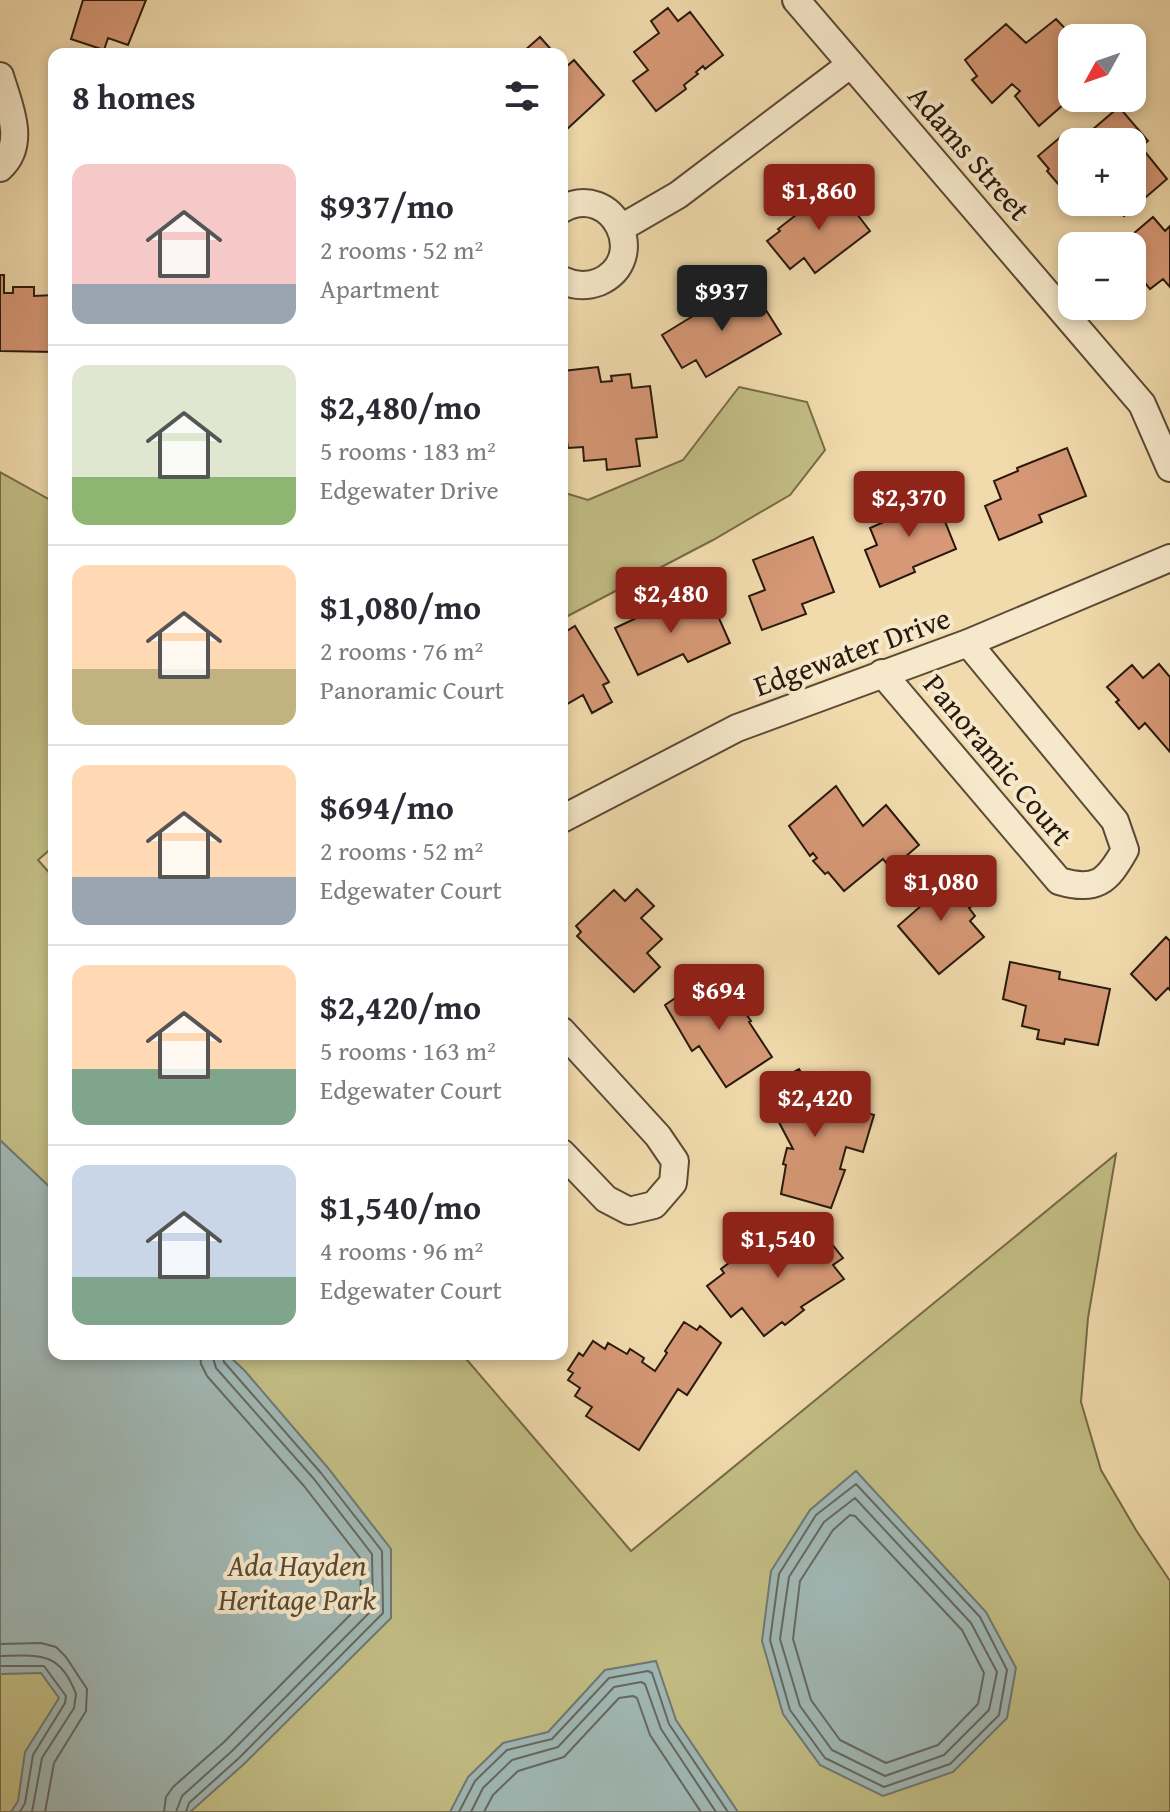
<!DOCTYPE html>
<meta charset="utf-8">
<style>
body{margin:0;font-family:"Gentium Book Plus",serif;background:#f7f7f7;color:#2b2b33;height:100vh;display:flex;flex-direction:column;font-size:30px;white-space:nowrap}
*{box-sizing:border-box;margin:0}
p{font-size:26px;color:#7c7c81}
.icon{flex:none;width:44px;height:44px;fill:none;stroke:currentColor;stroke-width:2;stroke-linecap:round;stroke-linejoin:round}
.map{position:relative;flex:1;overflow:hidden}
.drawer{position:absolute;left:48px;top:48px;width:520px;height:1312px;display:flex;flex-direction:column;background:#fff;border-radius:16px;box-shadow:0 4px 12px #0003}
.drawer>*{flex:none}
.needle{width:52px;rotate:230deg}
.controls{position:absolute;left:1058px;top:24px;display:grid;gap:16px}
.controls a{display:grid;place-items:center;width:88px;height:88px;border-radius:16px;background:#fff;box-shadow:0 4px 12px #0003;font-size:40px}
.price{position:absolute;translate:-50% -68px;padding:0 18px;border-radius:8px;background:#8f2418;color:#fff;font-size:26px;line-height:52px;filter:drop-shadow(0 2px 4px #0008)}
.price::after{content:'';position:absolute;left:50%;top:48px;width:24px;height:18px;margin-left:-12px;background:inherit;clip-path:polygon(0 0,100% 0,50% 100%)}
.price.current{background:#222;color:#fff}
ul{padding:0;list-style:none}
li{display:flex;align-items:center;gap:24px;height:200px;padding:0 24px}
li+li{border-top:2px solid #e1e1e2}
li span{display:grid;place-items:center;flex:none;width:224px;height:160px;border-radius:16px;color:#555}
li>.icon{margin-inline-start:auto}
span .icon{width:96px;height:96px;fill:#fffc;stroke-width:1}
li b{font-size:34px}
h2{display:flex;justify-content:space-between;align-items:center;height:96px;padding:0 24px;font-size:34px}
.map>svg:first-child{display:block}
.green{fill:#c2bd84;stroke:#766b48;stroke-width:2}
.water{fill:#a0b8b5;stroke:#707872;stroke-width:2}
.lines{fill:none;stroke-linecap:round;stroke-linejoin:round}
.shore{stroke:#646861;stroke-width:2}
.building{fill:#d69876;stroke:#29190d;stroke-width:2}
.street-casing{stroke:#5b4a35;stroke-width:30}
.street{stroke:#f6e8ca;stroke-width:26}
.labels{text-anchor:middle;stroke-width:8;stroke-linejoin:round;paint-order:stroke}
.street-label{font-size:30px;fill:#29190d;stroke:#f6e8ca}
.park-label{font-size:30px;font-style:italic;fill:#574a31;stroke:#f6e8ca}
</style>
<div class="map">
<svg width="1170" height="1812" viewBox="0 0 1170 1812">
<rect width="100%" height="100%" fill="#f1dbad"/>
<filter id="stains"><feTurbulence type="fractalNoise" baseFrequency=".0025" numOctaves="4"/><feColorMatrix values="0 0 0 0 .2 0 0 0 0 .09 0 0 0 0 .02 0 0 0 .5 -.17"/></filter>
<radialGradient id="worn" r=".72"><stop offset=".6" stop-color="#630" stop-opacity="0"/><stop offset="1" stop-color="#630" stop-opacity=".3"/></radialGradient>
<!-- green -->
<path class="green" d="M739,387l68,15 18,48 -35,45 -77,45 -151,79v-127l26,8 95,-40z
M0,472l54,30v344l-16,14 16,18v476h408l169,197 485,-397 -28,164 -7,84 20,68 35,60 34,51v231h-1170z"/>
<!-- water -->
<path class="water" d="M0,1140l54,51v163h173l18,17 83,97 63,81v69l-147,146 -54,48h-179l7,-11 7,-49 34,-54 -18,-25 -41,1z
M856,1471l130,141 30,56 -9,50 -54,54 -70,24 -63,-31 -37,-51 -21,-73 9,-70 39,-61z
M656,1661l20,59 62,92h-288l18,-35 35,-34 45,-11 57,-62z"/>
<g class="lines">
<!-- shore -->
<path class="shore" d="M856,1484l124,133 27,53 -8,45 -49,49 -66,23 -59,-29 -35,-48 -20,-70 9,-66 37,-59z
M855,1498l116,125 26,49 -8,38 -45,45 -59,21 -53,-26 -32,-44 -20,-67 9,-62 35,-55z
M850,1515l5,1 107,114 22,43 -6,31 -40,41 -52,18 -46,-23 -29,-40 -18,-61 7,-58 33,-51z
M0,1644l41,-1 15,4 10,10 21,32 -1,22 -32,52 -9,49
M0,1656c39,-1 60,-5 76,38l-2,14 -32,50 -10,54
M0,1666h44l22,30 -1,7 -32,52 -8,48 -5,9
M164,1812l2,-15 7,-10 51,-45 137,-138 -1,-46 -56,-72 -97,-110 -6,-12 -1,-10
M176,1812l6,-16 50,-45 141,-142 -1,-55 -58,-75 -98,-111 -4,-14
M186,1812l3,-9 50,-45 144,-145 -1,-62 -61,-78 -97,-111 -2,-8
M459,1812l16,-31 32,-31 45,-11 57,-61 39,-7 4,2 17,51 59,88
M471,1812l12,-24 29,-28 46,-13 56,-60 27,-5 4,2 16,45 55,83
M484,1812l9,-17 25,-24 46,-14 55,-59 14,-2 4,2 13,37 51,77"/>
</g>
<!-- building -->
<path class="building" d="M83,0h63l-18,45 -20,-7 -4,12 -33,-11z
M668,8l10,13 12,-9 33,43 -18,14 -2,-3 -7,6 2,2 -14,11 2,4 -30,22 -23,-30 15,-11 -14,-18 25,-19 -8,-12z
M1056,19l18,19 -2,59 -33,29 -24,-30 5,-5 -8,-7 -20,19 -20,-23 5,-4 -12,-16 41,-36 20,19z
M540,37l15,17h-38l4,-4 2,2z
M574,60l30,35 -39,36 -3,-4v-65l4,5z
M1119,107l29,34 -7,6 26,32 -43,37 -12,-14h20v-60h-60v58l-25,-29 2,-2 -11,-13 31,-26 10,11z
M837,188l33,43 -55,42 -11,-15 -14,11 -23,-28 13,-10 -2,-2 41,-32 2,3z
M1153,217l12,14 5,-5v61l-7,-8 -13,10 -18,-23v-20h-13z
M0,275h4v18h9v-6h21v9l20,-1v57l-54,-1z
M752,288l29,46 -75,43 -10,-17 -14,8 -20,-33 44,-27 4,6 11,-7 -2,-5 16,-10 3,5z
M598,367l3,15 11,-1 -1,-5 19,-2 2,14 18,-2 7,51 -21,2 4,27 -33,4 -1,-11 -22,2 -1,-14 -15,1 -6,-39 1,-38z
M1067,448l19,48 -47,19 3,7 -43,18 -14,-34 16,-7 -7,-18 24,-10 -1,-3z
M918,489l5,15 13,-5 20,50 -43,18 2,5 -35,15 -15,-37 12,-5 -7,-17 32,-14 -6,-15z
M813,537l21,55 -32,12 4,10 -44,16 -13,-34 16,-6 -12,-30z
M690,597l8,18 16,-8 16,36 -42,19 -5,-8 -45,21 -23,-47 49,-23 2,4z
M575,626l34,56 -6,3 9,17 -20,11 -9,-18 -21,12v-73z
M1159,664l11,13v75l-25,-29 -6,6 -23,-27 3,-2 -12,-13 25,-22 11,13z
M836,786l27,40 23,-21 33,40 -28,24 -8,-10 -39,32 -16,-19 -3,2 -12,-13 4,-3 -4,-5 -3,3 -21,-30z
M937,869l35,37 -3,2 6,8 -5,5 14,16 -45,37 -41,-48 24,-21 -12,-14z
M637,889l17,17 -13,12 21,21 -15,14 13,14 -26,25 -57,-56 4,-4 -5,-6 38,-36 11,11z
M1166,937l4,4v49l-2,-2 -12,12 -25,-26z
M1010,962l50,10 -1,7 51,10 -12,56 -33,-6 -1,5 -27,-5 2,-9 -17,-4 4,-20 -23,-7z
M695,985l8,12 20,-12 19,28 2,-2 7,10 -2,1 23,35 -46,30 -27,-41 -7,5 -27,-46z
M799,1069l17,29 58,17 -11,37 -17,-5 -6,22 5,1 -14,38 -50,-14 5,-29 -3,-1 4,-16 6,1 -31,-59z
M803,1226l12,14 8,-7 20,25 -10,7 11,14 -43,28 3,3 -19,15 -3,-3 -18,14 -22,-28 -11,9 -24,-31 17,-13 -3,-4 29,-22 11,14 12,-10 -4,-4 15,-12 5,6 -1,-4z
M684,1322l13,8 3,-4 21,17 -34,52 -9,-6 -39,61 -53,-34 6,-9 -17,-11 5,-8 -12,-8 5,-7 -5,-3 11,-17 4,3 10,-15 12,8 3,-6 19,11 3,-5 14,9 -2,4 13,9 12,-18 -2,-2z"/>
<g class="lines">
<defs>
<path id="street" d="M796,0l346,404 28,64
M0,76c9,30 27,68 0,92
M562,209c51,-28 89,50 37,73 -13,5 -25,4 -37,-2
M621,228l57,-33 173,-131
M882,673l177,208c37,11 48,1 66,-31l-10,-29 -147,-178
M562,819l175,-91 231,-85 202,-85
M562,1031l96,105 17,25 -2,22 -19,22 -25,6 -23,-12 -44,-46"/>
</defs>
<!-- street casing -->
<use href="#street" class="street-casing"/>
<!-- street -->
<use href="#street" class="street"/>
</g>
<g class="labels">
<!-- street labels -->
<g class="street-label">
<text transform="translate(969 153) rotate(49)" y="10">Adams Street</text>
<text transform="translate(852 652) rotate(-20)" y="10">Edgewater Drive</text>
<text transform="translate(998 760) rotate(50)" y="10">Panoramic Court</text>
</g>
<!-- park labels -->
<g class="park-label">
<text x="297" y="1576">Ada Hayden<tspan x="297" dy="34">Heritage Park</tspan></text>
</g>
</g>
<rect width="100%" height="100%" filter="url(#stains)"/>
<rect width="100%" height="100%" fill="url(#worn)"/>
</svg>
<div class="controls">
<a><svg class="needle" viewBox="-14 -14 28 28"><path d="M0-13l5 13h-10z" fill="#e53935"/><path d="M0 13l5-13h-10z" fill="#7c7c81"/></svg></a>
<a>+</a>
<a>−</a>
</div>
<b class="price" style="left:819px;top:232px">$1,860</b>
<b class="price current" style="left:722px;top:333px">$937</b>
<b class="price" style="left:909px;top:539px">$2,370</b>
<b class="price" style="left:671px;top:635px">$2,480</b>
<b class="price" style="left:941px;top:923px">$1,080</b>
<b class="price" style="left:719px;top:1032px">$694</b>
<b class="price" style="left:815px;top:1139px">$2,420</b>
<b class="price" style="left:778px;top:1280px">$1,540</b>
<section class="drawer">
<h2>8 homes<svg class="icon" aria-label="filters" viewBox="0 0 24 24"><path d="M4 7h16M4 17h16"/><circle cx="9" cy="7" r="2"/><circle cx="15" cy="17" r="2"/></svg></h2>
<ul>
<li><span style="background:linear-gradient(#f6c9c9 75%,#9aa5b1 0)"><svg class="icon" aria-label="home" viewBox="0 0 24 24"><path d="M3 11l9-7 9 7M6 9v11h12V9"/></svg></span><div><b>$937/mo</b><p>2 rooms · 52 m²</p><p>Apartment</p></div></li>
<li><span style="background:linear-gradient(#dfe7d0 70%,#8fb573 0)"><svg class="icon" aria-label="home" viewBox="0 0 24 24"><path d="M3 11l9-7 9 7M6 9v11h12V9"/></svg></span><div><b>$2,480/mo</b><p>5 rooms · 183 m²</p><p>Edgewater Drive</p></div></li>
<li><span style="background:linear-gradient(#ffd9b3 65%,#c2b280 0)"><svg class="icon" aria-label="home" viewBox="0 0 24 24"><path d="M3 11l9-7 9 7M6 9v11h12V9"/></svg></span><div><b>$1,080/mo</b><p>2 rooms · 76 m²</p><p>Panoramic Court</p></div></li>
<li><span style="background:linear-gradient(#ffd9b3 70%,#9aa5b1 0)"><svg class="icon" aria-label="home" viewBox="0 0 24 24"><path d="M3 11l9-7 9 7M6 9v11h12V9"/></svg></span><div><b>$694/mo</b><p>2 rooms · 52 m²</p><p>Edgewater Court</p></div></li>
<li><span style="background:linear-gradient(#ffd9b3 65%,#7fa58c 0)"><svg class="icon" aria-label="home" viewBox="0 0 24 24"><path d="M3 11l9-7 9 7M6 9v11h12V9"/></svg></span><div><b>$2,420/mo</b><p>5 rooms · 163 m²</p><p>Edgewater Court</p></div></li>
<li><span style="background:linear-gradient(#c9d6e8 70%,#7fa58c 0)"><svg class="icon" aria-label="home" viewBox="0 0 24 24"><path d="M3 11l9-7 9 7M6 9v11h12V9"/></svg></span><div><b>$1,540/mo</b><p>4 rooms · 96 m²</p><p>Edgewater Court</p></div></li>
</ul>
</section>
</div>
